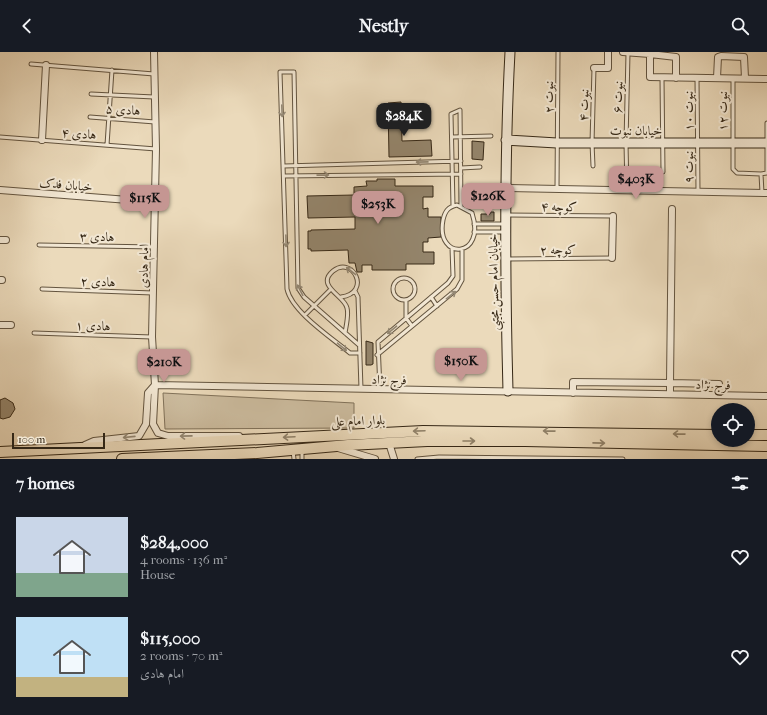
<!DOCTYPE html>
<meta charset="utf-8">
<style>
body{margin:0;font-family:"IM FELL French Canon",Amiri,serif;background:#242831;color:#f1f3f6;height:100vh;display:flex;flex-direction:column;font-size:15px;white-space:nowrap}
*{box-sizing:border-box;margin:0}
p{font-size:13px;color:#9ea1a6}
.icon{flex:none;width:22px;height:22px;fill:none;stroke:currentColor;stroke-width:2;stroke-linecap:round;stroke-linejoin:round}
.map{position:relative;height:407px;overflow:hidden}
.side{display:flex;flex-direction:column;background:#171b24;flex:1}
.side>*{flex:none}
.tools{position:absolute;left:711px;top:351px;display:grid;gap:8px}
.tools a{display:grid;place-items:center;width:44px;height:44px;border-radius:50%;background:#171b24;box-shadow:0 2px 6px #0003;font-size:20px}
.scale{position:absolute;left:12px;bottom:10px;width:93px;box-sizing:border-box;padding-left:4px;border:2px solid #362816;border-top:0;font-size:11px;line-height:14px;white-space:nowrap;color:#362816;-webkit-text-stroke:3px #f2e7d3;paint-order:stroke}
.price{position:absolute;translate:-50% -34px;padding:0 9px;border-radius:8px;background:#c59692;color:#111;font-size:13px;line-height:26px;filter:drop-shadow(0 1px 2px #0008)}
.price::after{content:'';position:absolute;left:50%;top:24px;width:12px;height:9px;margin-left:-6px;background:inherit;clip-path:polygon(0 0,100% 0,50% 100%)}
.price.on{background:#222;color:#fff}
ul{padding:0;list-style:none}
li{display:flex;align-items:center;gap:12px;height:100px;padding:0 16px}
li span{display:grid;place-items:center;flex:none;width:112px;height:80px;border-radius:0px;color:#555}
li>.icon{margin-inline-start:auto}
span .icon{width:48px;height:48px;fill:#fffc;stroke-width:1}
li b{font-size:17px}
h2{display:flex;justify-content:space-between;align-items:center;height:48px;padding:0 16px;font-size:17px}
header{display:flex;justify-content:space-between;align-items:center;height:52px;padding:0 16px;background:#171b24;font-size:18px;font-weight:700}
.map>svg:first-child{display:block}
.green{fill:#ccbc9f;stroke:#81725a}
.building{fill:#94856c;stroke:#362816}
.lines{fill:none;stroke-linecap:round;stroke-linejoin:round}
.lane-casing{stroke:#63543f;stroke-width:5}
.street-casing{stroke:#63543f;stroke-width:8}
.secondary-casing{stroke:#362816;stroke-width:11}
.primary-casing{stroke:#362816;stroke-width:12}
.lane{stroke:#f2e7d3;stroke-width:3}
.street{stroke:#f2e7d3;stroke-width:6}
.secondary{stroke:#f2e7d3;stroke-width:9}
.primary{stroke:#ebdabb;stroke-width:10}
.oneway{stroke:#948874}
.oneway2{stroke:#908168}
.labels{text-anchor:middle;stroke-width:4;stroke-linejoin:round;paint-order:stroke}
.street-label{font-size:13px;fill:#362816;stroke:#f2e7d3}
</style>
<header><svg class="icon" aria-label="back" viewBox="0 0 24 24"><path d="M15 5l-7 7 7 7"/></svg>Nestly<svg class="icon" aria-label="search" viewBox="0 0 24 24"><circle cx="10" cy="10" r="6"/><path d="M15 15l6 6"/></svg></header>
<div class="map">
<svg width="767" height="407" viewBox="0 0 767 407">
<rect width="100%" height="100%" fill="#ebdabb"/>
<filter id="stains"><feTurbulence type="fractalNoise" baseFrequency=".005" numOctaves="4"/><feColorMatrix values="0 0 0 0 .2 0 0 0 0 .09 0 0 0 0 .02 0 0 0 .5 -.17"/></filter>
<radialGradient id="worn" r=".72"><stop offset=".6" stop-color="#630" stop-opacity="0"/><stop offset="1" stop-color="#630" stop-opacity=".3"/></radialGradient>
<!-- green -->
<path class="green" d="M163,341l191,10v25l-189,1z"/>
<!-- building -->
<path class="building" d="M401,50l1,39 29,-1 1,16 -43,1 -1,-54z
M472,89l12,1 -1,18 -11,-1z
M377,127h18v7h38v11h-10v12l5,-1v9h13v20l-13,1v4h-5v10h11v12h-28v6h-34v-5h-10v7h-5l-2,-9h-6l-1,-13 -37,1v-2h-3v-18h3v-1l44,-1v-12l-47,1 -1,-22 47,-1v-8l13,-1 -1,-5h11z
M490,160h4v9h-13v-7h9z
M366,289l7,2v21l-2,1h-5z
M5,346l8,5 2,6 -5,8 -7,2 -3,-1v-18z"/>
<g class="lines">
<defs>
<path id="lane" d="M31,12l123,10
M662,26l1,94
M697,26l1,114
M733,27v90l4,4 24,1
M91,42l63,3
M90,65l65,5
M0,85l156,12
M452,85l39,-1
M107,93l5,-75
M284,114l177,-5
M593,114l-1,-23 2,-75
M461,116l19,-1
M284,124l177,-2
M557,136l1,-136
M627,139l-1,-48 2,-90
M762,141l-1,-19 6,-1v-50
M457,153l15,8c15,46 -37,48 -29,7 2,-9 5,-13 14,-15z
M453,154l-2,-92 9,-4 1,97
M507,163l106,1
M474,172h31
M474,180h31
M39,193l116,2
M507,207l105,-1
M393 237a11 11 0 1 1 22 0a11 11 0 1 1-22 0Z
M42,237l111,4
M355,239l3,6 3,92
M341,245c31,-4 12,-42 -8,-26 -18,15 12,25 14,37 2,7 -1,18 -2,25
M431,245l6,9
M406,248v18l6,8
M305,263l25,-25
M34,281l118,4
M359,293l-55,-48 -6,-9 -4,-216h-14l7,217c5,23 45,49 63,64h10
M377,303l80,-66 5,-9v-30
M380,338l-2,-48 70,-59 5,-7 -1,-28
M293,399l1,8
M302,399v8
M417,407l22,-2 184,2"/>
<path id="street" d="M154,0l2,97 -4,188 3,48 612,11
M623,0l27,2v23l117,2
M650,2l26,3v21
M594,16h14v-16
M717,26l1,-21 3,-1 23,1 1,21
M42,88l4,-75
M505,136l262,5
M0,138l154,12
M0,188h6
M612,206l1,-42
M0,228h2
M0,273h11
M573,341v-11l97,1 2,-174
M670,342v-11l49,1
M389,391l5,16
M85,393l9,-4 45,-5 7,-12 2,-31 7,-8 -2,39 5,9 10,3h71
M338,396l37,11"/>
<path id="secondary" d="M506,88l51,3h210
M508,339c-3,-113 -4,-226 2,-339"/>
<path id="primary" d="M748,383h19
M0,400l423,-21 295,4
M122,407l135,-6 91,-8 79,-4h98l242,5"/>
</defs>
<!-- lane casing -->
<use href="#lane" class="lane-casing"/>
<!-- street casing -->
<use href="#street" class="street-casing"/>
<!-- secondary casing -->
<use href="#secondary" class="secondary-casing"/>
<!-- primary casing -->
<use href="#primary" class="primary-casing"/>
<!-- lane -->
<use href="#lane" class="lane"/>
<!-- street -->
<use href="#street" class="street"/>
<!-- secondary -->
<use href="#secondary" class="secondary"/>
<!-- primary -->
<use href="#primary" class="primary"/>
</g>
<!-- one-way arrows -->
<defs><path id="oneway-shaft" d="M-6 0H5M1.5-3L5.5 0L1.5 3" fill="none" stroke-width="1.6" stroke-linecap="round" stroke-linejoin="round"/></defs>
<g class="oneway">
<use href="#oneway-shaft" transform="translate(282 59) rotate(88)"/>
<use href="#oneway-shaft" transform="translate(422 110) rotate(179)"/>
<use href="#oneway-shaft" transform="translate(323 123) rotate(-1)"/>
<use href="#oneway-shaft" transform="translate(286 189) rotate(89)"/>
<use href="#oneway-shaft" transform="translate(351 219) rotate(-142)"/>
<use href="#oneway-shaft" transform="translate(300 238) rotate(-118)"/>
<use href="#oneway-shaft" transform="translate(451 243) rotate(-39)"/>
<use href="#oneway-shaft" transform="translate(392 278) rotate(140)"/>
<use href="#oneway-shaft" transform="translate(342 295) rotate(40)"/>
<use href="#oneway-shaft" transform="translate(186 384) rotate(179)"/>
<use href="#oneway-shaft" transform="translate(129 385) rotate(174)"/>
</g>
<g class="oneway2">
<use href="#oneway-shaft" transform="translate(419 379) rotate(178)"/>
<use href="#oneway-shaft" transform="translate(549 379) rotate(-179)"/>
<use href="#oneway-shaft" transform="translate(679 382) rotate(-179)"/>
<use href="#oneway-shaft" transform="translate(289 385) rotate(177)"/>
<use href="#oneway-shaft" transform="translate(469 389)"/>
<use href="#oneway-shaft" transform="translate(599 391) rotate(1)"/>
</g>
<g class="labels">
<!-- street labels -->
<g class="street-label">
<text transform="translate(548 45) rotate(-90)" y="5">نبوت ۲</text>
<text transform="translate(617 45) rotate(-88)" y="5">نبوت ۶</text>
<text transform="translate(583 53) rotate(-88)" y="5">نبوت ۴</text>
<text transform="translate(123 57) rotate(4)" y="5">هادی ۵</text>
<text transform="translate(688 59) rotate(-91)" y="5">نبوت ۱۰</text>
<text transform="translate(722 59) rotate(-90)" y="5">نبوت ۱۲</text>
<text x="636" y="83">خیابان نبوت</text>
<text transform="translate(79 81) rotate(4)" y="5">هادی ۴</text>
<text transform="translate(688 115) rotate(-90)" y="5">نبوت ۹</text>
<text transform="translate(66 132) rotate(5)" y="5">خیابان فدک</text>
<text transform="translate(559 154) rotate(1)" y="5">کوچه ۴</text>
<text transform="translate(97 184) rotate(1)" y="5">هادی ۳</text>
<text x="558" y="202">کوچه ۲</text>
<text transform="translate(143 214) rotate(-89)" y="5">امام هادی</text>
<text transform="translate(98 229) rotate(2)" y="5">هادی ۲</text>
<text transform="translate(493 230) rotate(-91)" y="5">خیابان امام حسن مجتبی</text>
<text transform="translate(93 273) rotate(2)" y="5">هادی ۱</text>
<text transform="translate(389 327) rotate(1)" y="5">فرج نژاد</text>
<text transform="translate(713 332) rotate(1)" y="5">فرج نژاد</text>
<text transform="translate(358 368) rotate(-2)" y="5">بلوار امام علی</text>
</g>
</g>
<rect width="100%" height="100%" filter="url(#stains)"/>
<rect width="100%" height="100%" fill="url(#worn)"/>
</svg>
<div class="tools">
<a><svg class="icon" aria-label="locate" viewBox="0 0 24 24"><circle cx="12" cy="12" r="6"/><path d="M12 2v4M12 18v4M2 12h4M18 12h4"/></svg></a>
</div>
<div class="scale">100 m</div>
<b class="price on" style="left:404px;top:85px">$284K</b>
<b class="price" style="left:636px;top:148px">$403K</b>
<b class="price" style="left:488px;top:165px">$126K</b>
<b class="price" style="left:145px;top:167px">$115K</b>
<b class="price" style="left:378px;top:173px">$253K</b>
<b class="price" style="left:461px;top:330px">$150K</b>
<b class="price" style="left:164px;top:331px">$210K</b>
</div>
<section class="side">
<h2>7 homes<svg class="icon" aria-label="filters" viewBox="0 0 24 24"><path d="M4 7h16M4 17h16"/><circle cx="9" cy="7" r="2"/><circle cx="15" cy="17" r="2"/></svg></h2>
<ul>
<li><span style="background:linear-gradient(#c9d6e8 70%,#7fa58c 0)"><svg class="icon" aria-label="home" viewBox="0 0 24 24"><path d="M3 11l9-7 9 7M6 9v11h12V9"/></svg></span><div><b>$284,000</b><p>4 rooms · 136 m²</p><p>House</p></div><svg class="icon" aria-label="heart" viewBox="0 0 24 24"><path d="M12 20l-8-8c-3-5 5-10 8-4 3-6 11-1 8 4z"/></svg></li>
<li><span style="background:linear-gradient(#bfe0f5 75%,#c2b280 0)"><svg class="icon" aria-label="home" viewBox="0 0 24 24"><path d="M3 11l9-7 9 7M6 9v11h12V9"/></svg></span><div><b>$115,000</b><p>2 rooms · 70 m²</p><p>امام هادی</p></div><svg class="icon" aria-label="heart" viewBox="0 0 24 24"><path d="M12 20l-8-8c-3-5 5-10 8-4 3-6 11-1 8 4z"/></svg></li>
</ul>
</section>
